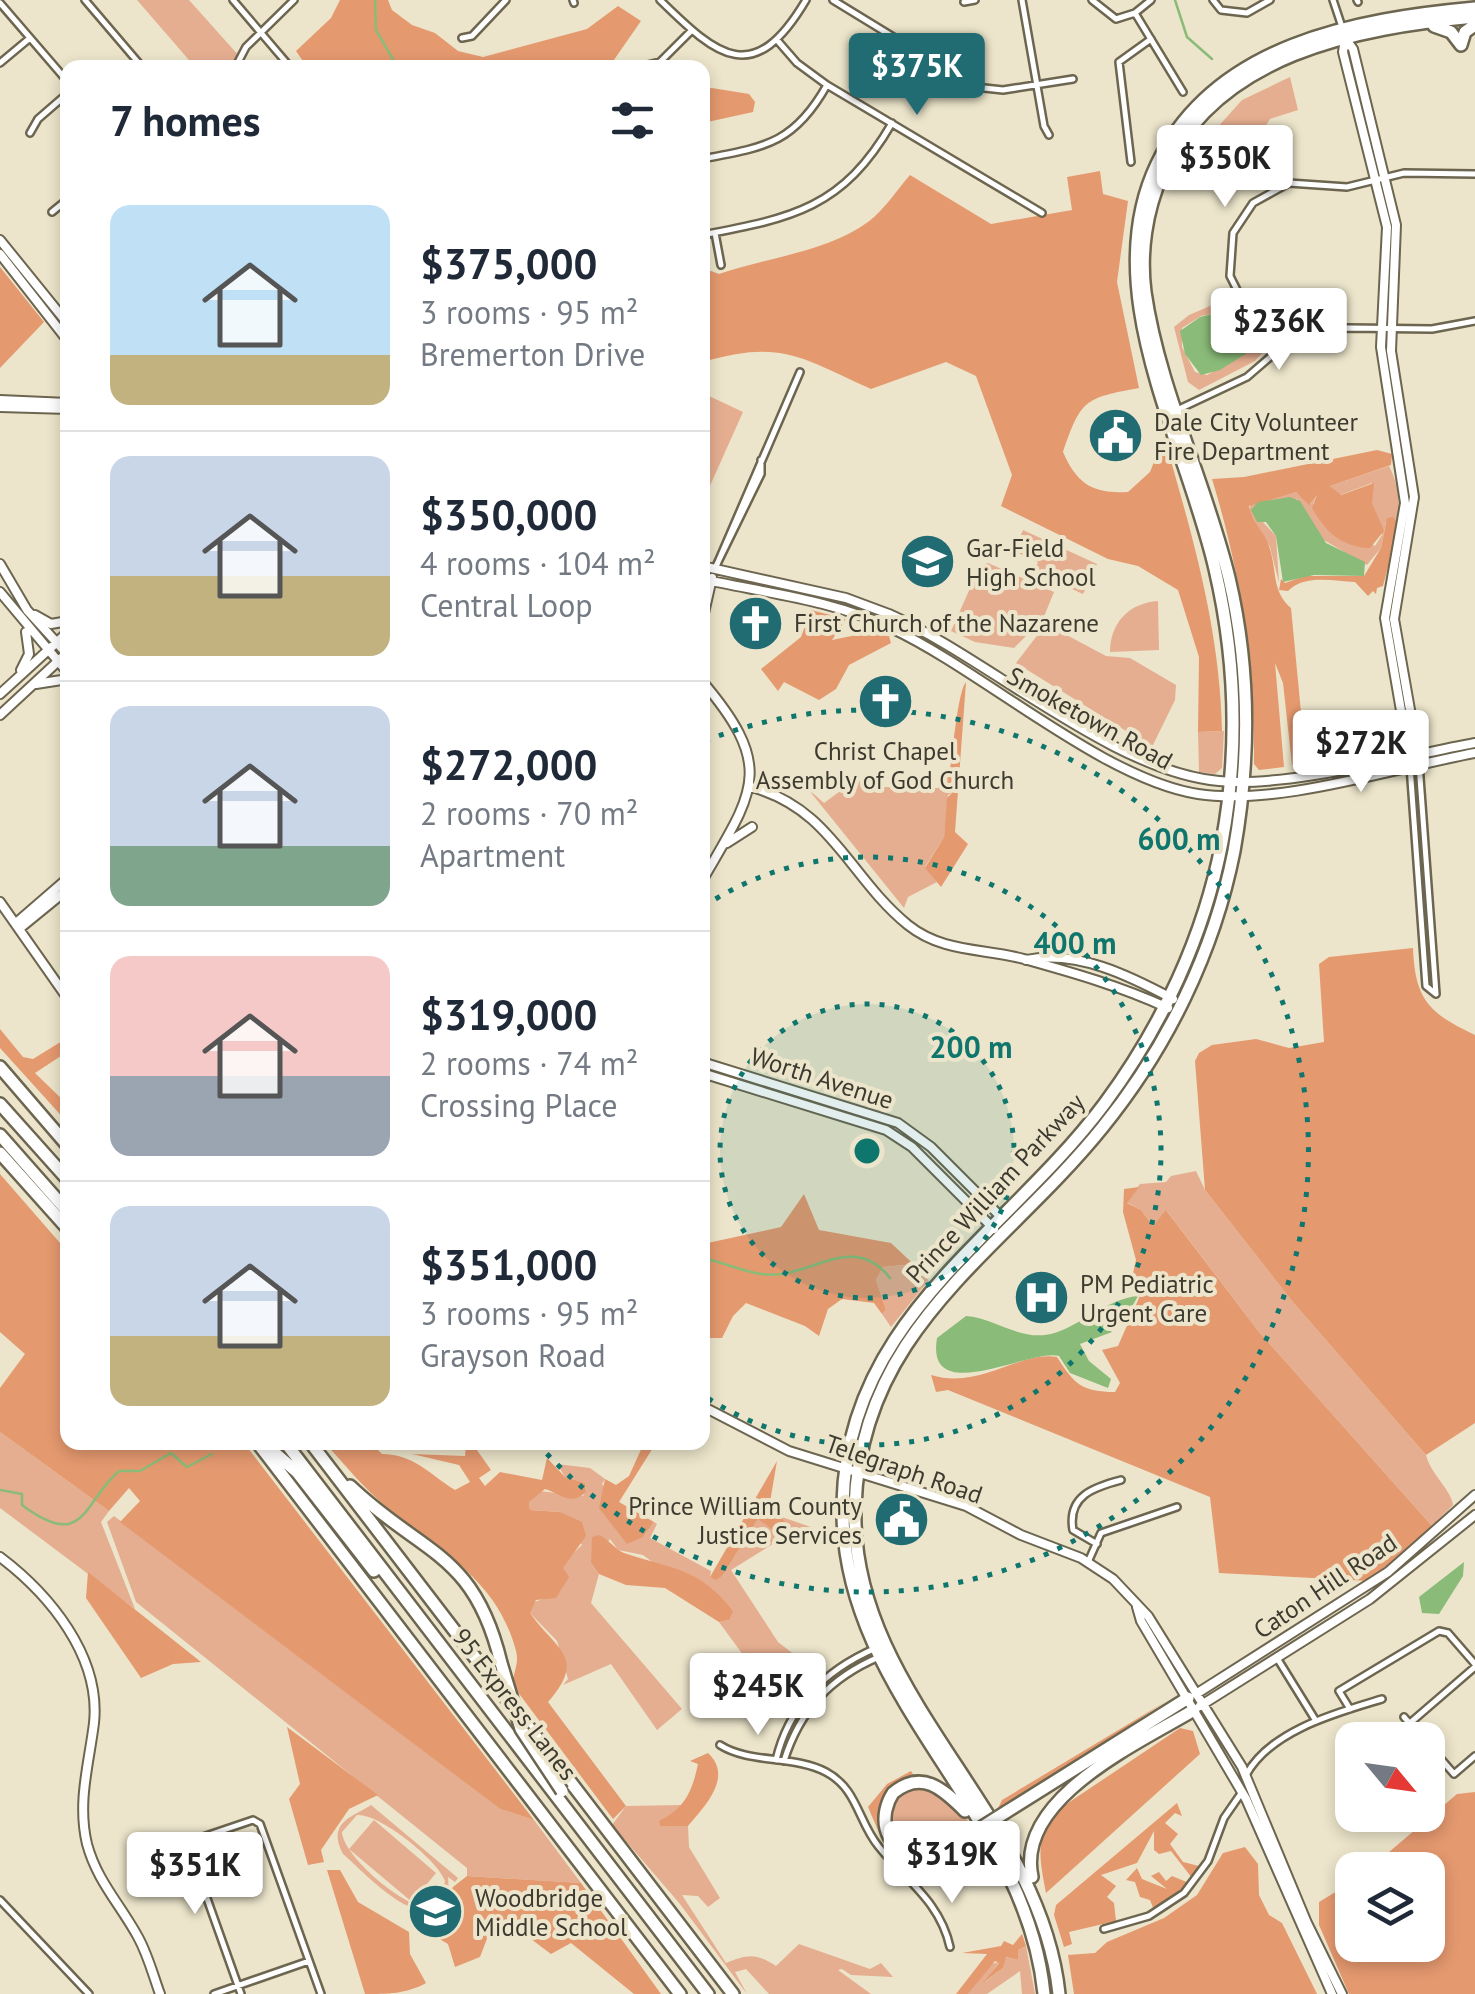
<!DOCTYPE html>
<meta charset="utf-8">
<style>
body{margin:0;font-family:"PT Sans",sans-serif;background:#f2f2f3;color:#1f2937;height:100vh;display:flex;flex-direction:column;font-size:38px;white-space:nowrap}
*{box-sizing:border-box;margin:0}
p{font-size:32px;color:#747a83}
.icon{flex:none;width:55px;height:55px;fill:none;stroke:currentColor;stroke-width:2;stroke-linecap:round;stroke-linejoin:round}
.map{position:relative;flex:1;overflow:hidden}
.panel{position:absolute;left:60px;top:60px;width:650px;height:1390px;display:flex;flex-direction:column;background:#fff;border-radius:20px;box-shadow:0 5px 15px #0003}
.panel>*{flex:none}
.needle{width:65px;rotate:119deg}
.buttons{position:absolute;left:1335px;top:1722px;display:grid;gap:20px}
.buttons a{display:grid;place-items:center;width:110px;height:110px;border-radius:20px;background:#fff;box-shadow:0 5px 15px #0003;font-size:50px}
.price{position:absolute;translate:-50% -85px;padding:0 22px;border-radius:10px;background:#fff;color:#222;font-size:32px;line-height:65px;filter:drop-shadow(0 2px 5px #0008)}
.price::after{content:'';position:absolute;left:50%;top:60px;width:30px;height:22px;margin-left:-15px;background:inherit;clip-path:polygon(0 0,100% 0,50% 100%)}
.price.active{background:#206c72;color:#fff}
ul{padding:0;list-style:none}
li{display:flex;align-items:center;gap:30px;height:250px;padding:0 50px}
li+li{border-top:2px solid #e0e1e3}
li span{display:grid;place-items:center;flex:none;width:280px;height:200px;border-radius:20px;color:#555}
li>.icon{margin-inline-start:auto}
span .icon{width:120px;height:120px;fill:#fffc;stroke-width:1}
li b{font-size:42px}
h2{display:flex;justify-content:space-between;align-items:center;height:120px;padding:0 50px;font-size:42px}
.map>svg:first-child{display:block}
.green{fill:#e5ae90;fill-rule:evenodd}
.forest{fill:#e5996f}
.water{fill:#8abb78}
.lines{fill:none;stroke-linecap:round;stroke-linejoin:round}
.stream{stroke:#8abb78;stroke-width:2.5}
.street-casing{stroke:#6c654f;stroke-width:10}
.secondary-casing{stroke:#6c654f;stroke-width:12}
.highway-casing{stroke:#6c654f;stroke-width:16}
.street{stroke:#fff;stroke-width:5}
.secondary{stroke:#fff;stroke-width:8}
.highway{stroke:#fff;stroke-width:11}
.highway-bridge-casing{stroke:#6c654f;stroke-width:16;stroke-linecap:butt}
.highway-bridge{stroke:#fff;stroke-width:11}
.ring{fill:none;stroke:#0f766e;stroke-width:5;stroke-dasharray:5 10}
.labels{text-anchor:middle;stroke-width:8;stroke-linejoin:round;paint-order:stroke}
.poi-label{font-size:25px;fill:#3d3a30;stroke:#ece5cb;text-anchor:start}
.street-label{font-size:25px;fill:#3d3a30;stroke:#ece5cb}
.centre{fill:#0f766e;stroke:#ece5cb;stroke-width:5}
.ring-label{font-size:30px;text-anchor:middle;font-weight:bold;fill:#0f766e;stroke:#ece5cb;stroke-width:8;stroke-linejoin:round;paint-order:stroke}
</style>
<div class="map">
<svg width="1475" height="1994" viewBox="0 0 1475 1994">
<rect width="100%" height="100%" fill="#ece5cb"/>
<!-- green -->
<path class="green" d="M137,0h52l60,67h-54z
M1290,77l8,33 -28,9 -7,11 10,48 -29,11 -55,-30 53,-59z
M1231,297l15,22 26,23 -17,19 -56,29 -11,-8 -14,-55 15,-12zM1226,311l24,22 5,15 -48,27 -12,-3 -13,-25v-19l19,-12z
M707,395l36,17 -34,76 -7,-3v-79z
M1389,466c9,17 11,36 10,59l-13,-3 -5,26 -14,17 -45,-26 -25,-40 -35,22 14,15 3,47 -9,-36 -21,-36 2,-8 45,-11 14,12 7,-9 -4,9 62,42 7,-11 -10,-32v-20l-32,12 -10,-9z
M1023,530l74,34 -14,30 -49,-22 4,-10 -24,-11z
M988,563l66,29 -11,27 -29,29 -39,-6 -24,-11 29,-65z
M1158,601l1,49 -49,2c0,-29 19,-49 48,-51z
M1046,624l60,32 24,2 46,27 -1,15 -23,47 -136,-84z
M1224,731l-2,37 -7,6 -16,-2 -1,-40z
M952,764l-4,19 7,8 -7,4 -4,42 -19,30 12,15 -29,15 -4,11 -96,-119 16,14 31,-23 29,7 54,1z
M1196,1171l9,19 87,111 134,154c4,18 26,36 27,50l-21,21 -173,-194 -92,-121 -14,15 -12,-16 -15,-8 14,-18 26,-2 5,-6z
M903,1265l26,15 -38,47 -9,-13 4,-4 -10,-30 7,-13z
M0,1432l109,79 -8,11 34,87 -135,-101z
M557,1464l33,4 15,11 -3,5 41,53 11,-15 3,2 -7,14 61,33 -1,6 13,-2 35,-56 30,5 -12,-9 35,12 3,5 -35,8 -48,30 47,72 31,24 7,13 -14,14 -45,-19 -38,-52 10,-2 -86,-65 -25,-5 -8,-11 -19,24 8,11 -8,29 91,106 -25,21 -46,-66 -48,21 5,-6 -11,-38 -27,-28v-9l15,-6 22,-39 15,-14 -22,-33 -30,-2 -1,-8 10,-11 44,5 3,-5 -1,-8 -20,-6z
M114,1516l386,293 34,11 47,63 -114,-7v-8l-331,-266 -29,-80z
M926,1784l33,25 15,20c-37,17 -64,36 -87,-9l9,-26z
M371,1805l87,73 -3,4 -7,-5c1,11 1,22 -9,29 -26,21 -76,-35 -96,-52 -17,-32 10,-37 28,-49zM357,1815c22,-2 81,45 88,66l-4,17 -11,9c-23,4 -88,-52 -88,-75z
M682,1805l-22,20 28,1 1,21 31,51 -12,9 -10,-11 -16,-1 44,68c20,-8 29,-11 50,3l23,-22 71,25 11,-6 12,14 -42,-2 -9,-6 -4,1 33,24h-102l-23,-25 -11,3 12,22 -67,-90 -68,-79 14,-19z
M374,1820l62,53 -24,29 -63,-53z
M1026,1946l9,48h-13l-2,-23 -33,23h-19l23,-30 8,-2 -14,20 18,-14 2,-11 13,3v-10z"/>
<!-- forest -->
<path class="forest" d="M340,0h48l4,10 20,15 23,8 23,18 25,6 104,-28 31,-23 23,15 -32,46h-302l-11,-16 35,-33z
M712,88l37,6 6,8 -2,10 -50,11v-34z
M1100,171l3,23 25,7 -11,81 22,106c-55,10 -58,12 -76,64 14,32 30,42 65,40l22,-20 14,-35c28,97 56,191 58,294l-24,1 1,-75 -21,-67 -40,-24 -30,-7 -107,-53 11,-31 -36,-99 -30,-14 -75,27c-70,-32 -91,-50 -168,-27v-94l16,6c48,-17 106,-21 149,-52 16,-12 29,-32 42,-47l81,49 81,-14 -5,-33z
M0,267l44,55 -44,46z
M1377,450l15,4 -1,11 -61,21 11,9 33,-12 -2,20 12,28 -14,17c-29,-1 -44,-16 -58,-40l5,-13 -8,10 -13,-13 -47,14c3,17 17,27 21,43 7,23 2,43 21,59l15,156 -14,1 -9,-82 -8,-20 9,104 -25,3 -5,-6c1,-99 -13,-190 -42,-285l32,-2z
M1393,517l6,8 -16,61 -6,2 -1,6 -3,-3 -5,5 -13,-14c-21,-1 -51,-8 -67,9l-9,-1 2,-11 4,4 20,-7h59l17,-28 6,-30z
M811,610l35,9 -14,21 29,-6 7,-8 21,10 2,7 -42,22 -13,24 -17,11 -35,-18 -6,9 -17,-22 40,-32z
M966,682l-11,150 13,12 -27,43 -16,-19 19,-31 3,-39 7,-7 -6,-8c4,-20 9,-91 18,-101z
M1413,948c2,52 16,65 62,87v388l-49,32 -134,-154 -87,-111 -10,-129 4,-8 13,-8 44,-6 33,9 35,-6 -5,-78 10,-7z
M0,1029l23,28 10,2 34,-21v14l-32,21 32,31v18l-67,-74z
M0,1174l67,77 1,191 176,1 290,377 -34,-11 -380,-287 20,-21 -11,-13 -20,23 -109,-79v-44l25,-34 -25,-22z
M1139,1187l-12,16 14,7 12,16 13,-16 93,122 173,194 -63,55 -150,-8 -9,-76 -262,-107 -12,2 -5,-17c50,15 86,-24 126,-18 17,27 25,35 58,35l5,-9 -18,-33 16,-4 21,-48 -6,-25 3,-13 -13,-48 1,-23z
M804,1194l15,36 72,13 32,30 -20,-8 -20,2 -7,13 10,30 -4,4 -8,-11 -32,-4 -14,10 -9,27 -14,-10 -59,-23 -13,13 -11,22h-19v-94l78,-17z
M325,1443h46l11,11c32,0 47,20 73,36l15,-8 -11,-17 -47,-11 53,2 1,-13h6l19,27 -12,8 6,8 15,-14 42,8 5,-22 18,19 20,6 1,9c-16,15 -26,1 -41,-3l-16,13 1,8 30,2 22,10 4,14 -23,32 6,9 -13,21 -20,2 -6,13c27,38 57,44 18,89l78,104 -13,13 -99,-132c-3,-13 6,-22 2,-36 -18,-70 -75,-100 -126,-141 -25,-20 -44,-44 -65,-67z
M644,1443h12l-37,59 35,20 -11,15 -16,7 -28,-36 6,-29 11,6 13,-9z
M777,1461l-8,47 19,16 -2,4 -13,2 -15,-11 -35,56 -7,5 -6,-3z
M599,1535c10,4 15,14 25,18 47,16 75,14 109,58l-4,9 -10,2 -54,-34 -39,-3 -27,-11 -8,-11 1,-26z
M88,1572l113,90 -28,2 -32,14 -55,-80z
M1165,1702l-161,107 -7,1 5,-10z
M287,1727l91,68 -29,14 -28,41 3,12 -16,3 -19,-66 11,-15z
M1180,1728l13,3 7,23 -154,139c-6,-32 -12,-55 10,-82z
M708,1753c26,24 -4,54 -20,73h-28l-1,-5c26,-13 33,-29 39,-57l-8,-3z
M911,1771l3,5 -9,4 -23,45 26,28 68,-18 6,9 -13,5 2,8c-17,10 -25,24 -51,22l-12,-14 15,10 26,-8 5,-9 -51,3 -20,-19 -15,-35 19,-23z
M1475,1792v202h-126l-30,-69v-23l33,-20v63h76v-75h-60l89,-76z
M1177,1803l5,13 -7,-3 -10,10 13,11 -8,10 13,18 16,4 -7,12 -21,-27 -12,3 -5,-4v-19l-17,32 -36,12 15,11 -9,11 7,6 2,18 -47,11 3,12 -8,3 -10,-32 2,-10z
M1245,1847l13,17 1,31 10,20 13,8 35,71h-243l-6,-39 27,-2 12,-11 57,-24 33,-23 26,-42z
M1137,1868l5,11 25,10 -16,-13 8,-4 7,9 6,-5 17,7 -35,27 -4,-10 -10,-3 -5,-15 -9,-2z
M340,1870l18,32 51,30 1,22 16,29c-20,11 -38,11 -61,11l-38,-124z
M467,1876l114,7 80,111h-27l-63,-51 -20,11 -32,-24 -31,6 -8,21 -25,10 -7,-23 -24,-14 29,-43z
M1022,1934l4,12 -8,4v10l-12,-3 -3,11 -20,15 16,-20 -4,-2 -27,33h-12l31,-40 -25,-1 39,-7 3,-5 9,4z"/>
<!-- water -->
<path class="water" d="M1225,311l25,22 5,15 -35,22 -19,5 -16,-21 -5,-23 20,-14z
M1290,497l10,4 26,42 39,19 -1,14 -50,-1 -31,7 -7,-46 -10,-14h-9l-6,-12 7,-8z
M1138,1296l-14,25 -17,7 5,4 -32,12 9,17 22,18 -3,9 -38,-15 -11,-17c-28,-8 -134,53 -122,-18l29,-22c29,2 53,25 85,18 28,-7 55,-35 87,-38z
M1464,1562l-1,14 -24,38 -17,-1 -3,-16z"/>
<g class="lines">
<!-- stream -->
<path class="stream" d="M375,0l1,30 22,38
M1175,0l12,37 25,22
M1241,323l4,-3
M702,1263l9,-3c23,6 47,18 71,14 40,-6 75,-38 108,4
M0,1490l22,4v11c63,47 60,-2 97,-34h21l31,-18 16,14 25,-13"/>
<defs>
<path id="street" d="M85,0l58,68
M233,0l58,68
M573,0l1,3
M660,0c58,57 94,88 146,0
M833,0l142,87 28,3 70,-11
M1022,0l22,126 5,9
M1092,0l24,19 19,-6 16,-13
M1213,0l8,10 26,3 23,-13
M1333,0l9,27
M1357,0l1,2
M964,2l11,-2
M0,3l68,79
M1135,13l48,79
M462,38l10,-2 34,-36
M777,40l20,23 30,22 215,128
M0,63l30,-25
M647,65l13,-3 30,-30
M235,68l11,-21 48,-47
M30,133l8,-14 30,-26
M702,159c63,-12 92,-15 125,-74
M1131,162l-12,-100 32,-23
M52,212l16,-13
M715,233l6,32
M702,235c91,-17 141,-27 190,-112
M1287,344l-40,-34 -17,-34 3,-43 20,-30 36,-20 58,4 57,-14 71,1
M1177,410l70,-33 36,-31 25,-13 40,-5 84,1 43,-8
M715,568l46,-94v-14
M715,569l85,-197
M1419,764l17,230
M1410,766l16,220 10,8
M601,1445l1,-3
M1097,1544l-24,-14c-6,-34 21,-43 48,-50
M1088,1562l13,-29 76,-26
M1277,1658l39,63
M1350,1709l-11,-18 100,-60 9,2 27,31
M1404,1717l20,23
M1410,1723l65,-56
M1428,1744l26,30 21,-18
M720,1745c30,19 74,10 106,27 32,17 32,50 53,75 26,33 61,54 71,100
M776,1760c13,-55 49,-90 100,-112
M784,1761c16,-51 46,-83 95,-104
M1246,1775c25,-45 90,-62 136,-76
M0,1900l89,94
M1104,1929l45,-13 35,-23 24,-32 16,-43 18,-26
M214,1994l95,-33
M241,1994l-52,-146 5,-8 59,-20 7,4 61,170"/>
<path id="secondary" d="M1345,38l8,11 43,176 -5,126 23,146 -20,122 24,136
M1345,39l-2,13 44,175 -6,120 24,156 -20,115 24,139
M0,240l68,84
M0,254l68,87
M0,400l68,3
M0,407l68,2
M0,564l27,46 41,45
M702,566l144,32 43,16c100,45 225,158 330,167 69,7 185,-25 256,-38
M702,579c64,14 132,21 191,50 91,43 210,150 305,165 81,12 195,-26 277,-41
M0,592l68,81
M35,615l16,9 17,-3
M702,622l10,-44
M21,670l8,-16 -3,-22
M702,681c75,88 51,111 0,200
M36,684l32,-5
M0,694l68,-62
M0,715l68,-63
M1387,757l17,-25
M751,787c80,21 98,90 157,138 35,28 76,23 116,34 50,14 96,27 144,49
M727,843l25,-16
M0,902l68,97
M16,923l52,-45
M19,929l49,-40
M1026,960c50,-11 104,16 147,39
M702,1062l196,61 33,24 70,70
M702,1073l184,57 26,17 82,82
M702,1406l87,45 177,55 55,29 60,23 32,21 35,37 94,151 65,156 35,71
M0,1557c49,37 101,99 94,166 -5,41 -17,79 -7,121 10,37 33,60 51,93 10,18 15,38 22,57
M1137,1607l4,14 105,178 86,195
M1196,1694l192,-122 87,-77
M1200,1706l170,-107 105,-84"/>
<path id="highway" d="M1434,26l17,6 10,13
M1461,45l4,-13 10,-7
M0,1067l68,79
M0,1104l68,76
M0,1135l68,77
M0,1153l68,76
M257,1442l423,552
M262,1442l35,30 77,99
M285,1442l423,552
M310,1442l423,552
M350,1486c72,69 124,65 151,177
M965,1811c-22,-22 -43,-42 -72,-18 -14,21 -11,54 19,59 19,3 40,-7 56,-16
M1006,1812l182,-114
M1032,1877c-17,-78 105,-133 162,-167
M1044,1994c-18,-185 -206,-299 -201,-491 4,-186 163,-267 262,-400 57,-77 99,-167 117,-261 17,-91 14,-183 -7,-273 -29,-128 -119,-278 -58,-405 57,-120 199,-145 318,-156
M1059,1994c-19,-183 -210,-299 -204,-487 5,-179 146,-254 247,-379 65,-80 112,-176 132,-277 16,-90 16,-184 -5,-273 -23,-95 -70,-189 -84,-286 -5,-39 1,-81 17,-117 53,-121 194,-147 313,-158"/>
</defs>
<!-- street casing -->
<use href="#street" class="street-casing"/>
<!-- secondary casing -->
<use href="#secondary" class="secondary-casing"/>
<!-- highway casing -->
<use href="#highway" class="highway-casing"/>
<!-- street -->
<use href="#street" class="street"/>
<!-- secondary -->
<use href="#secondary" class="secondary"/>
<!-- highway -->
<use href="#highway" class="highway"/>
<defs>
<path id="highway-bridge" d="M501,1663l20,66 41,62
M968,1836l38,-24"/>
</defs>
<!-- highway-bridge casing -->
<use href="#highway-bridge" class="highway-bridge-casing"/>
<!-- highway-bridge -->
<use href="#highway-bridge" class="highway-bridge"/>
</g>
<!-- distance rings -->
<circle cx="867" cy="1151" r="147" fill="#0f766e" fill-opacity=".12"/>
<g class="ring">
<circle cx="867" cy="1151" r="147"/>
<path d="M703 907A294 294 0 1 1 703 1395"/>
<path d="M705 741A441 441 0 1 1 537 1443"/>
</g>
<!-- icons -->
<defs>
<symbol id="civic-disc" viewBox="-11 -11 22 22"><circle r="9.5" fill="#206c72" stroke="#ece5cb"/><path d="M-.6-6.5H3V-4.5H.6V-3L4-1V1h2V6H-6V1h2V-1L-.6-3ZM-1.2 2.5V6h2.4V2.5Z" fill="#fff"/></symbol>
<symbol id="school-disc" viewBox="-11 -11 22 22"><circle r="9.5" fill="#206c72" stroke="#ece5cb"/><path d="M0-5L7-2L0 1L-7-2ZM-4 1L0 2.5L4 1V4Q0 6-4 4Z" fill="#fff"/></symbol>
<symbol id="church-disc" viewBox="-11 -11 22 22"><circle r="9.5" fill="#206c72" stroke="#ece5cb"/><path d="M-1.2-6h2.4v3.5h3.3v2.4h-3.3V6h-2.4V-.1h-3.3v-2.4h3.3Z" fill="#fff"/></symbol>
<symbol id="hospital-disc" viewBox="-11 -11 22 22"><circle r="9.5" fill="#206c72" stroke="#ece5cb"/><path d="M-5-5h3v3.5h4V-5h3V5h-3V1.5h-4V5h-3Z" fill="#fff"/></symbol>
</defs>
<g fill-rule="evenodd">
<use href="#civic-disc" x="1084" y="404" width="63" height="63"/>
<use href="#school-disc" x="896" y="530" width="63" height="63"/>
<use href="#church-disc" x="724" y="592" width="63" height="63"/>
<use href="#church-disc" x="854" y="670" width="63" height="63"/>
<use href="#hospital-disc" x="1010" y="1266" width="63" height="63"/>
<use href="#civic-disc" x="870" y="1488" width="63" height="63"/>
<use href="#school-disc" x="404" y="1880" width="63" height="63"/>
</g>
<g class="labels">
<!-- poi labels -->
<g class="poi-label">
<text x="1154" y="431">Dale City Volunteer<tspan x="1154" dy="29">Fire Department</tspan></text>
<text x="966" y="557">Gar-Field<tspan x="966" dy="29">High School</tspan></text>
<text x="794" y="632">First Church of the Nazarene</text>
<text x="885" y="760" text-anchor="middle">Christ Chapel<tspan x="885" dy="29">Assembly of God Church</tspan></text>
<text x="1080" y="1293">PM Pediatric<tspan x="1080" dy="29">Urgent Care</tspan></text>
<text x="862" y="1515" text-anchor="end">Prince William County<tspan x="862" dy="29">Justice Services</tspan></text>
<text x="475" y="1907">Woodbridge<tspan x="475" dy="29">Middle School</tspan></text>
</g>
<!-- street labels -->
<g class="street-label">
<text transform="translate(1090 718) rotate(29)" y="9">Smoketown Road</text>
<text transform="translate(822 1078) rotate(18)" y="9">Worth Avenue</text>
<text transform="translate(995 1188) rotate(-47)" y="9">Prince William Parkway</text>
<text transform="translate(904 1469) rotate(19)" y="9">Telegraph Road</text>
<text transform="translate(1325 1586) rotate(-34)" y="9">Caton Hill Road</text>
<text transform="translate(515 1704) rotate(52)" y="9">95 Express Lanes</text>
</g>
</g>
<circle cx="867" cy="1151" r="15" class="centre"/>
<g class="ring-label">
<text x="1179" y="850">600 m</text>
<text x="1075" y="954">400 m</text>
<text x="971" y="1058">200 m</text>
</g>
</svg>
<div class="buttons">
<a><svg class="needle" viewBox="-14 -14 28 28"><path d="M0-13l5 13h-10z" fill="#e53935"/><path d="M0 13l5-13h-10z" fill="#747a83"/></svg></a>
<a><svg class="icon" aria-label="layers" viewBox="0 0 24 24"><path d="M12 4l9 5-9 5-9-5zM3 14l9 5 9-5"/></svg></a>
</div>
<b class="price active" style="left:917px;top:118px">$375K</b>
<b class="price" style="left:1225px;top:210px">$350K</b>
<b class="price" style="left:1279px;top:373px">$236K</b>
<b class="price" style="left:1361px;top:795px">$272K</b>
<b class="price" style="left:758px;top:1738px">$245K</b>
<b class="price" style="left:952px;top:1906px">$319K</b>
<b class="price" style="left:195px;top:1917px">$351K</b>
<section class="panel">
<h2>7 homes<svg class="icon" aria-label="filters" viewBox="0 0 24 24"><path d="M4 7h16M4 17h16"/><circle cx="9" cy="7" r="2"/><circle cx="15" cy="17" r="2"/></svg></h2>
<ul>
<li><span style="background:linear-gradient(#bfe0f5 75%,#c2b280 0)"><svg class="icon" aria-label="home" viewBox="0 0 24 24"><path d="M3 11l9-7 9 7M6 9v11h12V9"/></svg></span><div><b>$375,000</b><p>3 rooms · 95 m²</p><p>Bremerton Drive</p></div></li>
<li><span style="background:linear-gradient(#c9d6e8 60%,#c2b280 0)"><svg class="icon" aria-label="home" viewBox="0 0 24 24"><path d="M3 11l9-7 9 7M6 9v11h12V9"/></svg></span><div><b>$350,000</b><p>4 rooms · 104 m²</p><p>Central Loop</p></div></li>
<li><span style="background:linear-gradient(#c9d6e8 70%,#7fa58c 0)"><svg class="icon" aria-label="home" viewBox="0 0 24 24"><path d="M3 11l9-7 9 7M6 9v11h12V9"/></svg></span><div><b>$272,000</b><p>2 rooms · 70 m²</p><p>Apartment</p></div></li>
<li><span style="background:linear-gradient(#f6c9c9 60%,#9aa5b1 0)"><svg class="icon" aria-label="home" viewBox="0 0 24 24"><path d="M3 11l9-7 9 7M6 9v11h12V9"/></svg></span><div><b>$319,000</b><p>2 rooms · 74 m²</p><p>Crossing Place</p></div></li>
<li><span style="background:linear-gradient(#c9d6e8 65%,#c2b280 0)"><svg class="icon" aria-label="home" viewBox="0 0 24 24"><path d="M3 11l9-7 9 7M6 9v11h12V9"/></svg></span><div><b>$351,000</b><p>3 rooms · 95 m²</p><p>Grayson Road</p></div></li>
</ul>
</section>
</div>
